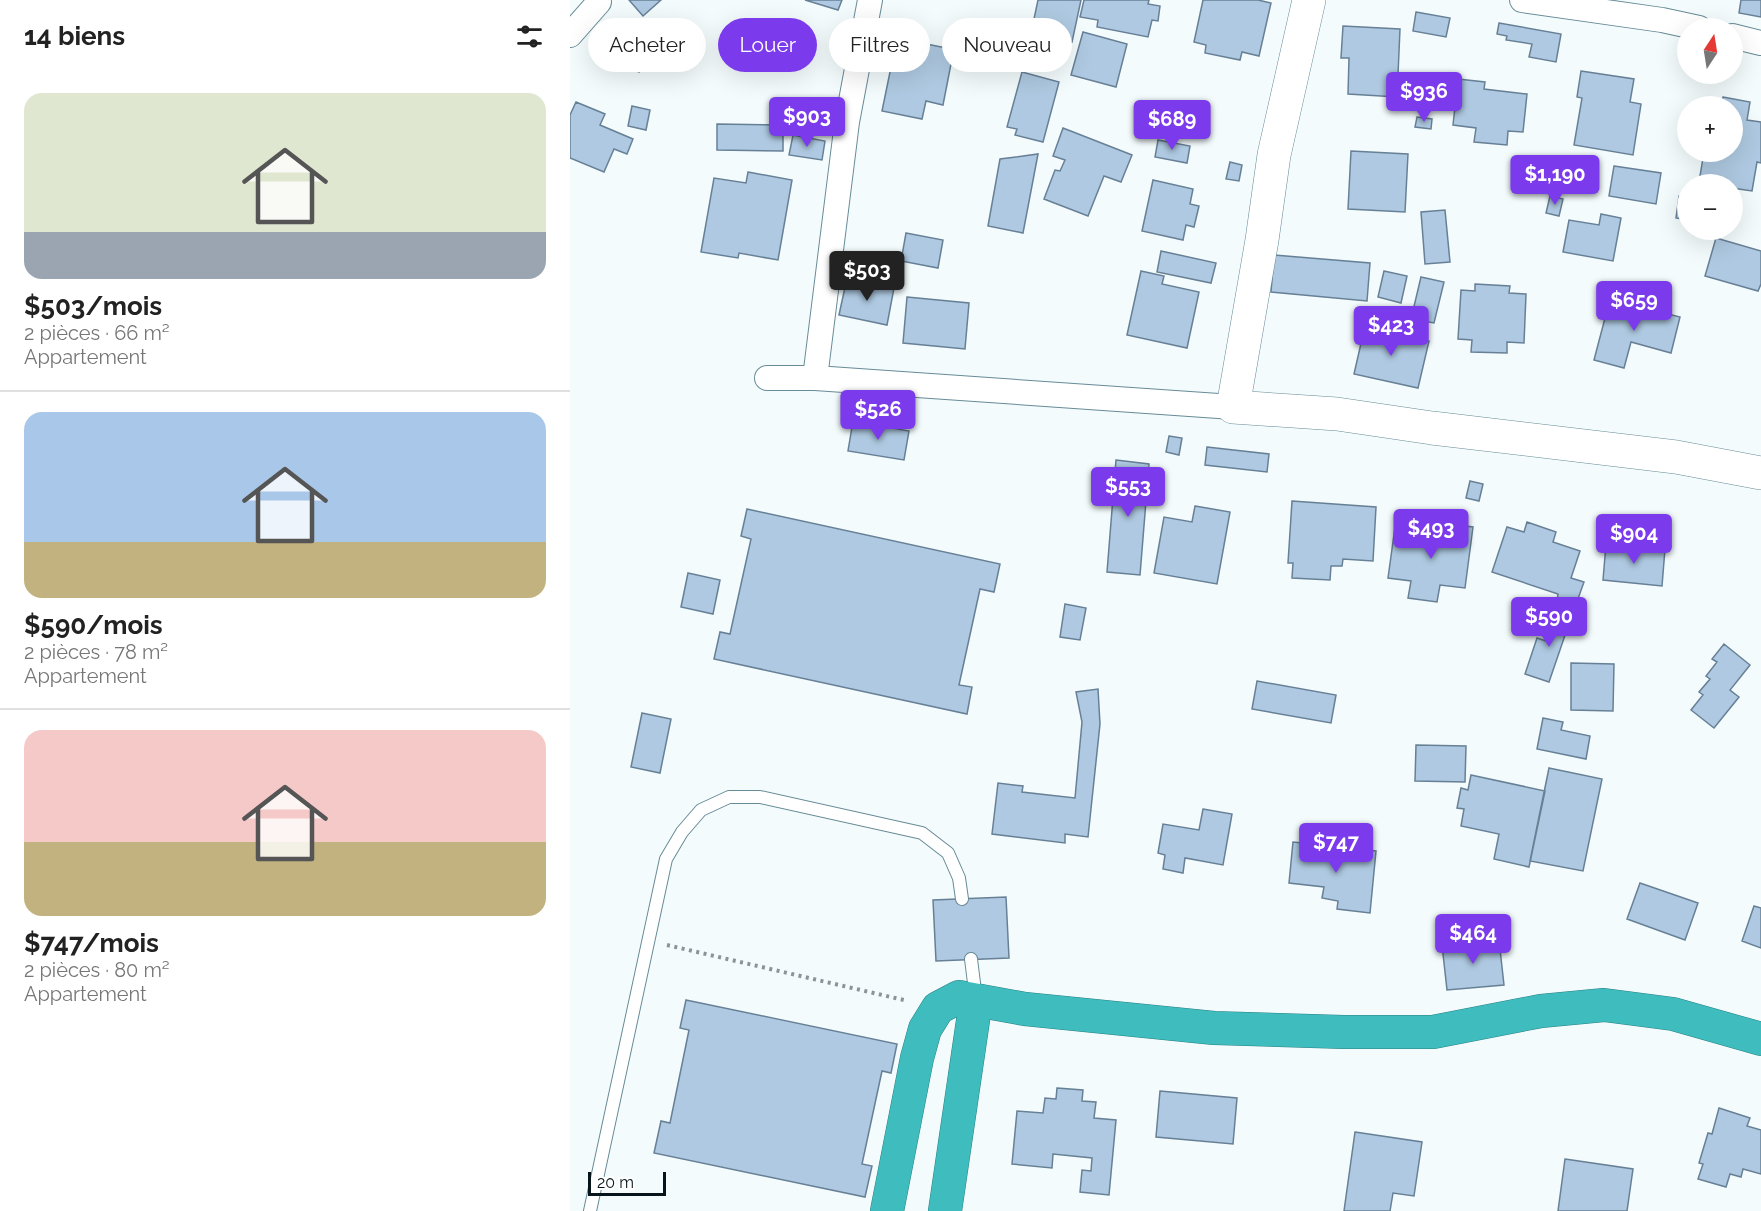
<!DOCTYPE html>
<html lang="fr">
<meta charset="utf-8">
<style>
body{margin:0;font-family:Raleway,sans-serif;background:#f2f2f2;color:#222;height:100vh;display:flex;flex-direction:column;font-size:22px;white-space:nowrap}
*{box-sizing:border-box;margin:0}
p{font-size:20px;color:#767676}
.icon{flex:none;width:33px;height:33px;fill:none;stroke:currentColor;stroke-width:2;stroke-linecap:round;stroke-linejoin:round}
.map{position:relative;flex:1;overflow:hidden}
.sheet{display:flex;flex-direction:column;background:#fff;width:570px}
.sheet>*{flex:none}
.banner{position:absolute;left:18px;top:18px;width:570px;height:54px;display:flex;gap:12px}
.needle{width:39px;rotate:12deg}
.buttons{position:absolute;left:1107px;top:18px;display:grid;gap:12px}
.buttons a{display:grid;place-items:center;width:66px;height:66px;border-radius:50%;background:#fff;box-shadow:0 6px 24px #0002;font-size:30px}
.scale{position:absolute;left:18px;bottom:15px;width:78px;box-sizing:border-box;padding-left:6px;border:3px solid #07151a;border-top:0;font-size:16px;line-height:21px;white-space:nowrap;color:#07151a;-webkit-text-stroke:4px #fff;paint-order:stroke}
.price{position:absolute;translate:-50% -51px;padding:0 14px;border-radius:6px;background:#7c3aed;color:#fff;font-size:20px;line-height:39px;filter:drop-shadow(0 2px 3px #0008)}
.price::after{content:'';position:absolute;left:50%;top:36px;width:18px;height:14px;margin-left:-9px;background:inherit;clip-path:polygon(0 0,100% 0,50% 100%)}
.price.active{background:#222;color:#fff}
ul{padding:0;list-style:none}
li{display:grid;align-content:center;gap:12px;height:318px;padding:0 24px}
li+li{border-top:2px solid #e0e0e0}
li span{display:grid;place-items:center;height:186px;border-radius:18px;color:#555}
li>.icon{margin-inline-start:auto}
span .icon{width:108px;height:108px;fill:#fffc;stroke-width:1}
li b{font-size:26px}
h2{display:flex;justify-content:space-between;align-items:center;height:72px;padding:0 24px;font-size:26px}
.chip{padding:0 21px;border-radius:27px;background:#fff;box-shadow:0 6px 24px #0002;font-size:21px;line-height:54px}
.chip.active{background:#7c3aed;color:#fff}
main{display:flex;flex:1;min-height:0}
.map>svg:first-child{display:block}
.building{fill:#aec9e1;stroke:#678096;stroke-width:1.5}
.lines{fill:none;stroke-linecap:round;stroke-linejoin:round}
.lane-casing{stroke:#678b97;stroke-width:14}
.street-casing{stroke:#678b97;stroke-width:26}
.secondary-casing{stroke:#678b97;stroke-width:34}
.highway-casing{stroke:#2b8285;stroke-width:34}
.path{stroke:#8a9498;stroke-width:4;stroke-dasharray:3 4.5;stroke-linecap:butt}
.lane{stroke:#fff;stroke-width:12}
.street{stroke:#fff;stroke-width:24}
.secondary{stroke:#fff;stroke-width:33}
.highway{stroke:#3ebcbe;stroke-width:33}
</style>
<main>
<section class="sheet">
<h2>14 biens<svg class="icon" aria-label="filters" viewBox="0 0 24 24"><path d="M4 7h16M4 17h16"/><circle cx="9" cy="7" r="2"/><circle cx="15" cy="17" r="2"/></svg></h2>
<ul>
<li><span style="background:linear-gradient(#dfe7d0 75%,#9aa5b1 0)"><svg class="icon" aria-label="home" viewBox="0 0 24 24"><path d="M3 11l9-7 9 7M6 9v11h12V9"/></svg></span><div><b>$503/mois</b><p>2 pièces · 66 m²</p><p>Appartement</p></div></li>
<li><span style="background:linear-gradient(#a9c7e8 70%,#c2b280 0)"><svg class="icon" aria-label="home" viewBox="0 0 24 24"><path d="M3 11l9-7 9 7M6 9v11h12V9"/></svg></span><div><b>$590/mois</b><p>2 pièces · 78 m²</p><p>Appartement</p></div></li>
<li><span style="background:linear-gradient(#f6c9c9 60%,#c2b280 0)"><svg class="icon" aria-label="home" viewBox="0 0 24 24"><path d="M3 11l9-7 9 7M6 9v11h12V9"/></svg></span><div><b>$747/mois</b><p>2 pièces · 80 m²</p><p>Appartement</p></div></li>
</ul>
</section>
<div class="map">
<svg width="1191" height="1211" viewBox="0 0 1191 1211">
<rect width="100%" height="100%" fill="#f3fbfd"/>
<!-- building -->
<path class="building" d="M59,0h32l-18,16z
M235,0h37l-4,10z
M468,0h43l-9,42 -41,-9z
M514,0h65l-1,4 12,2 -2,15 -6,-1 -4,17 -51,-10 1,-7 -18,-3z
M633,0h55l13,3 -12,53 -17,-4 -2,8 -35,-7 1,-8 -12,-3z
M1171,0h20v17l-22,-4z
M846,12l34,6 -4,19 -33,-6z
M55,19l32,16 -18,37 -32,-15z
M929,23l62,11 -5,28 -27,-5 3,-13 -26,-4 1,-4 -10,-2z
M773,26l57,3 -3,68 -49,-3 1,-36h-8z
M513,32l44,12 -11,43 -45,-12z
M327,38l84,17 -3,15 -27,-6 -8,41 -17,-4 -4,18 -40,-8z
M1011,71l53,8 -4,23 11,2 -8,51 -59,-10 8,-47 -5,-1z
M452,72l37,10 -16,60 -28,-7 2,-6 -10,-2z
M888,79l27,3 -1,7 43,5 -4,38 -15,-1 -1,14 -33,-3 2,-14 -23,-3z
M1153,97l27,5 -3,18 14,2v41l-4,-1 -5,29 -20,-3v-4l-33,-2 5,-30h28v-46h-11z
M6,102l29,12 -5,11 33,14 -6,15 -13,-5 -10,23 -34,-14v-43z
M62,106l18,4 -4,20 -18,-4z
M847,117l15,2 -1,10 -16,-2z
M147,124l66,1v26l-66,-1z
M493,128l69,27 -11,27 -17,-6 -16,40 -44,-17 11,-29 5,1 5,-11 -12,-4z
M223,135l32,6 -3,19 -33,-5z
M588,140l32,6 -3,17 -32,-6z
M781,151l57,3 -3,58 -57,-3z
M468,154l-15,79 -35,-7 12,-67z
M660,162l12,3 -3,16 -13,-2z
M1044,166l47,7 -5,31 -47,-8z
M178,172l44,8 -14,80 -39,-7 -1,5 -37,-6 13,-74 32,5z
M583,180l40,9 -3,15 9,2 -5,21 -8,-2 -3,15 -41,-9z
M980,196l13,3 -4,17 -13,-3z
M1109,196l9,1v23l-12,-2z
M875,210l5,52 -25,2 -4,-52z
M1031,214l20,4 -8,43 -50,-9 6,-32 30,5z
M336,233l37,7 -5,28 -37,-7z
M1146,238l45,13v33l-3,7 -53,-15z
M591,251l55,12 -5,20 -54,-11z
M704,255l96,8 -3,38 -96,-9z
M571,271l23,5 -2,8 37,8 -12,56 -60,-13z
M814,271l23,5 -6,27 -23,-6z
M851,277l23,5 -10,41 -23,-4z
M277,278l47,10 -7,37 -48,-10z
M905,284l35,2 -1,7 17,1 -2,49 -17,-1v11l-36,-1 1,-12 -14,-1 3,-49 14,1z
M337,297l62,6 -4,46 -62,-6z
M1040,299l70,18 -9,36 -40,-11 -7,26 -30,-8z
M795,326l64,15 -11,47 -64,-14z
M283,421l56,10 -5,29 -56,-9z
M599,436l13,2 -3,17 -13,-3z
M637,447l62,7 -2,18 -62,-7z
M546,460l33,4 -9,111 -33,-3z
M900,481l13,3 -4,17 -13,-3z
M722,501l84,6 -3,54 -30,-2 -1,7h-11l-1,14 -38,-2 1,-15h-5z
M625,506l35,6 -13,72 -63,-11 10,-56 28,5z
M177,509l253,55 -6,28 -14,-3 -21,96 13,2 -5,27 -253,-55 6,-27 10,2 21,-95 -10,-3z
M957,522l29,10 -3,10 27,9 -9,27 13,4 -9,25 -18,-7 1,-6 -66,-22 15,-45 17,5z
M880,524l23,3 -8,61 -25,-3 -3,17 -29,-4 3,-17 -23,-3 7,-51 54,7z
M1036,544l59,5 -3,37 -59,-6z
M118,573l32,7 -7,34 -32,-7z
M495,604l21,4 -6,32 -20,-3z
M991,605l13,4 -25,73 -24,-8 12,-36 12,4z
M1154,644l26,21 -20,25 9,7 -25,31 -23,-18 12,-15 -4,-3 11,-13 -4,-3 11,-14 -5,-3z
M1001,663l43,1 -1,47 -42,-1z
M687,681l79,14 -5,28 -79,-14z
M528,689l2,35 -12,113 -23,-3v9l-73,-9 6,-51 25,3 -1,6 53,6 7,-76 -6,-30z
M72,713l29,6 -11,54 -29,-6z
M973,718l20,4 -2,8 29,6 -4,23 -49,-10z
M846,745l50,1 -1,36 -50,-1z
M979,768l53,11 -19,92 -53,-10z
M901,775l74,16 -16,76 -35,-8 5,-25 -38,-8 3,-17 -7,-1 4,-20 7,2z
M633,809l29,5 -9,51 -38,-7 -2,15 -20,-4 2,-14 -7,-2 5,-29 36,6z
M723,842l83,9 -6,62 -33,-4 1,-8 -16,-3 2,-11 -35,-4z
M1070,883l58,20 -13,37 -58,-21z
M436,897l3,61 -73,3 -3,-61z
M1184,906l7,2v40l-19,-7z
M929,940l5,45 -57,5 -5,-45z
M116,1000l211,44 -6,29 -9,-2 -20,93 10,2 -7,31 -211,-44 7,-32 9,2 19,-93 -9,-2z
M487,1088l26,2 -1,11 14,1 -2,16 22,2 -7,75 -29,-3 2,-22 9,1 1,-13 -39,-4 -1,14 -40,-4 5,-53 26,2 2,-15 11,1z
M590,1091l77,7 -4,46 -77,-7z
M1149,1108l31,10 -3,8 14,4v44l-18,-5 -2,8 -11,-3 -4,13 -28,-8 5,-15 -4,-1 9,-30 4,1z
M785,1132l67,10 -8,54 -21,-3 -3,18h-46z
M995,1159l68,10 -6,42h-69z"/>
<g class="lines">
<defs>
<path id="lane" d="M401,959l5,40
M20,1211l76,-352 16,-27 19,-22 28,-13h31l162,36 26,20 11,25 3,21"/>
<path id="street" d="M952,0l140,20 37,8
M0,35l29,-33
M1162,36l29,7
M197,378h48l418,29
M245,378l32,-256 23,-122"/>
<path id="secondary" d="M739,0l-35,155 -12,85 -29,167 104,7 95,14 244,29 85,16"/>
<path id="highway" d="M317,1211l30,-153 8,-29 13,-21 21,-11 66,12 189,19 130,4h89l108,-21 63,-6 69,9 88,25
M375,1211l31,-211"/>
</defs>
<!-- lane casing -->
<use href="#lane" class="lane-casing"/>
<!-- street casing -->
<use href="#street" class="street-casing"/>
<!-- secondary casing -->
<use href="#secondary" class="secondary-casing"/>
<!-- highway casing -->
<use href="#highway" class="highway-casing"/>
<!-- path -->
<path class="path" d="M97,945l241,56"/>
<!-- lane -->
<use href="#lane" class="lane"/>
<!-- street -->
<use href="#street" class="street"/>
<!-- secondary -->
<use href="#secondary" class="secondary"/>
<!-- highway -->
<use href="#highway" class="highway"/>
</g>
</svg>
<div class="buttons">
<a><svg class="needle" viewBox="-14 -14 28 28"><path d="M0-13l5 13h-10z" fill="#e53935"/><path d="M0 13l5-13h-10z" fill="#767676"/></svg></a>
<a>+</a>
<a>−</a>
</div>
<div class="scale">20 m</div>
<b class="price" style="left:854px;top:123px">$936</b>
<b class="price" style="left:237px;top:148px">$903</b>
<b class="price" style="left:602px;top:151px">$689</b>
<b class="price" style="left:985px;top:206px">$1,190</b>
<b class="price active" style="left:297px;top:302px">$503</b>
<b class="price" style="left:1064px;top:332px">$659</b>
<b class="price" style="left:821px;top:357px">$423</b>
<b class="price" style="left:308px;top:441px">$526</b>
<b class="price" style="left:558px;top:518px">$553</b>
<b class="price" style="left:861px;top:560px">$493</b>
<b class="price" style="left:1064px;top:565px">$904</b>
<b class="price" style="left:979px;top:648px">$590</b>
<b class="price" style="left:766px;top:874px">$747</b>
<b class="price" style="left:903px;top:965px">$464</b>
<div class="banner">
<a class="chip">Acheter</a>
<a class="chip active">Louer</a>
<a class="chip">Filtres</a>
<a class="chip">Nouveau</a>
</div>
</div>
</main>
